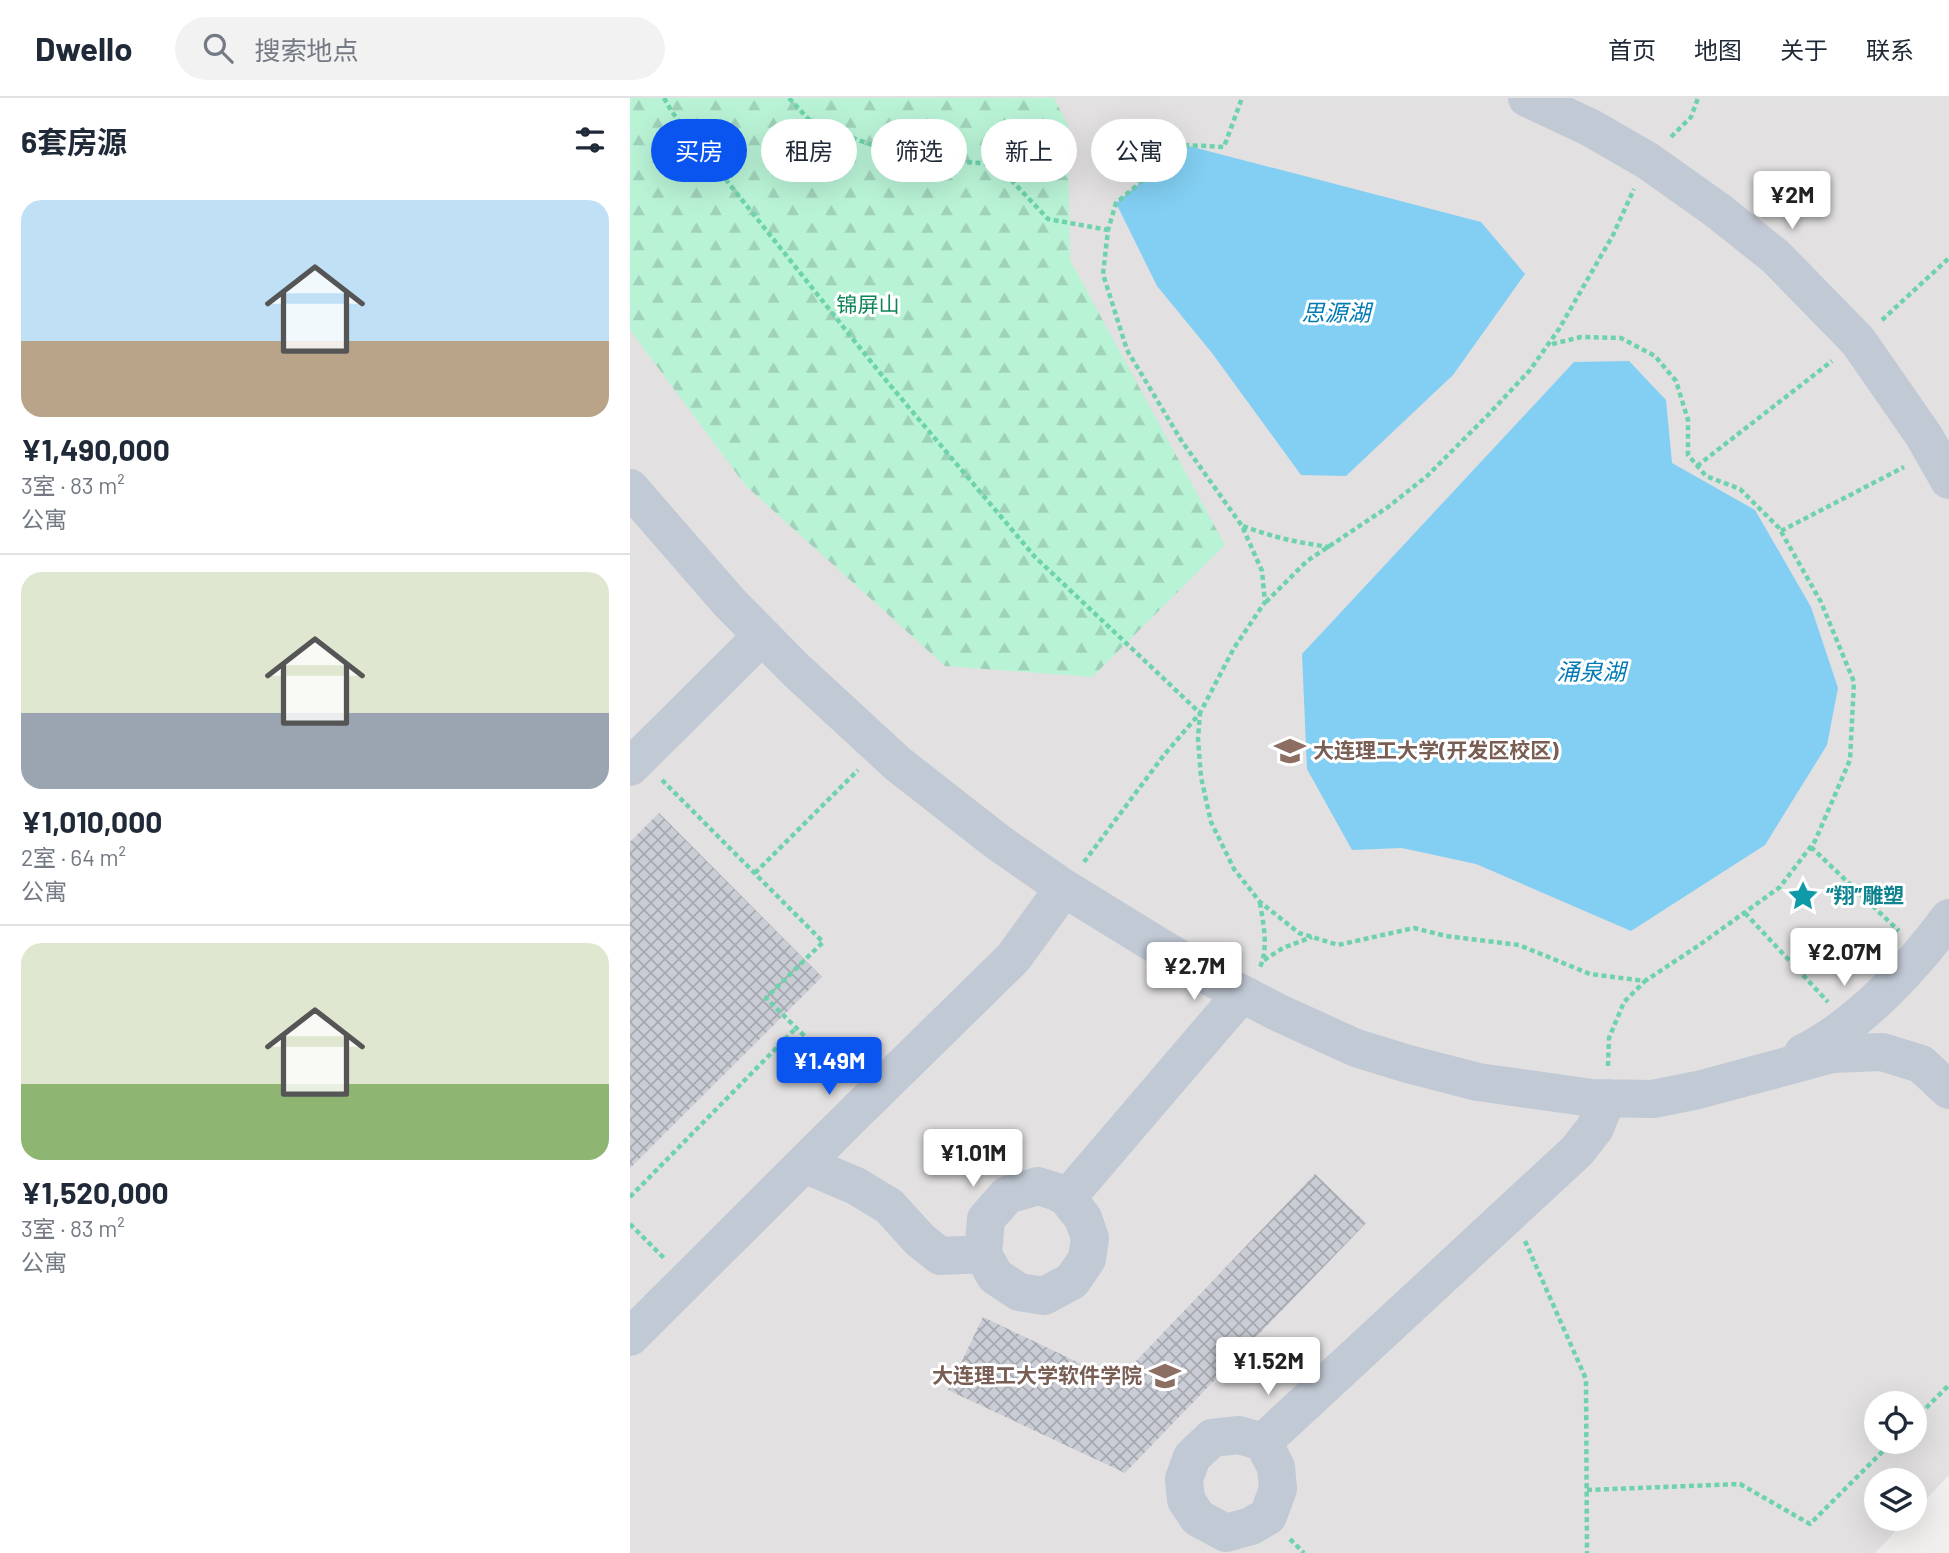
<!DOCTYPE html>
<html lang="zh">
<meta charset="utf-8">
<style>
body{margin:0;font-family:Barlow,"Noto Sans SC",sans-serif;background:#f2f2f3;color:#1f2937;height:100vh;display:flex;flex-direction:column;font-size:26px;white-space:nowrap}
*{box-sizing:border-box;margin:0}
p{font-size:23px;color:#747a83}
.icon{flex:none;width:38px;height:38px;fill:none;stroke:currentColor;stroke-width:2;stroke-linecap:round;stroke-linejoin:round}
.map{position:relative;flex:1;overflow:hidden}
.sheet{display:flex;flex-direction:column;background:#fff;width:630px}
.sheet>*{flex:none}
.banner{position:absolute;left:21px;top:21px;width:665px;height:63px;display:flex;gap:14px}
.tools{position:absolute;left:1234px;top:1293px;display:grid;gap:14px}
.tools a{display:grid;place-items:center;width:63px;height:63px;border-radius:50%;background:#fff;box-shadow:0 7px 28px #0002;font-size:35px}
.price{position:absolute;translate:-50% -60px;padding:0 16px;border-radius:7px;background:#fff;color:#222;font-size:23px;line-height:46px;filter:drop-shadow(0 2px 4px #0008)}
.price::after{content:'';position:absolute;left:50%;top:42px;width:21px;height:16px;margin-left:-10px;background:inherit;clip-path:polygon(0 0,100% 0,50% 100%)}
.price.current{background:#0a55ef;color:#fff}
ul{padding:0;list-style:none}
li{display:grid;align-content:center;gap:14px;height:371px;padding:0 21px}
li+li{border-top:2px solid #e0e1e3}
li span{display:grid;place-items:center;height:217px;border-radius:21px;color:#555}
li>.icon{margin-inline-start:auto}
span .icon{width:126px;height:126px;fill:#fffc;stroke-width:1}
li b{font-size:30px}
h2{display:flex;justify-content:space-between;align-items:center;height:84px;padding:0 21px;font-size:30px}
.tag{padding:0 24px;border-radius:32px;background:#fff;box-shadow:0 7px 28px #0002;font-size:24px;line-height:63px}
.tag.current{background:#0a55ef;color:#fff}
header{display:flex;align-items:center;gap:42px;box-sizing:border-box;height:98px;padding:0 35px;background:#fff;border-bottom:2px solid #e0e1e3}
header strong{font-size:33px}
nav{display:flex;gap:38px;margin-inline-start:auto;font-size:24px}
.search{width:490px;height:63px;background:#f2f2f3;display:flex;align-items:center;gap:18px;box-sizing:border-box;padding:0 24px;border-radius:38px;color:#747a83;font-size:26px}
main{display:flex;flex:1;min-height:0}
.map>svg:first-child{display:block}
.education{fill:#e2e0e0;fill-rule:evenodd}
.forest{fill:url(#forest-firs)}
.water{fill:#82cff3}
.building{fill:url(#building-cross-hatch)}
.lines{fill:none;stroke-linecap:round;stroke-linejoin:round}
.path{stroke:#6ed3ad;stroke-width:4.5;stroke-dasharray:5 3.5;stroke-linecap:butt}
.minor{stroke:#c1c9d5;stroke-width:38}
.labels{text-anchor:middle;stroke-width:6;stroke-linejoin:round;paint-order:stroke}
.park-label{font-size:21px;fill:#0f8557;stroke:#fff}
.education-label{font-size:21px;font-weight:bold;fill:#785e54;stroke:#fff;text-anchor:start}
.culture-label{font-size:21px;font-weight:bold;fill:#0d838f;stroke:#fff;text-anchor:start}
.water-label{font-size:23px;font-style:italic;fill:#017bb5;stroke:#fff}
</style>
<header>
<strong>Dwello</strong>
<div class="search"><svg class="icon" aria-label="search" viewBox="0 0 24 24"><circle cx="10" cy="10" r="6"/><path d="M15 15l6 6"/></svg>搜索地点</div>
<nav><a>首页</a><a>地图</a><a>关于</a><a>联系</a></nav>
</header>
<main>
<section class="sheet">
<h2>6套房源<svg class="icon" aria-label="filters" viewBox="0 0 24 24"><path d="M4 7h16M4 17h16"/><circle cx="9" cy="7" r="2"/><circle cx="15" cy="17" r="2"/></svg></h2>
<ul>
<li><span style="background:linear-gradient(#bfe0f5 65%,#b9a48a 0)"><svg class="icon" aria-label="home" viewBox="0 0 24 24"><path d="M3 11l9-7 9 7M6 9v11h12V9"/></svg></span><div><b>¥1,490,000</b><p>3室 · 83 m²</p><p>公寓</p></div></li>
<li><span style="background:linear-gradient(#dfe7d0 65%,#9aa5b1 0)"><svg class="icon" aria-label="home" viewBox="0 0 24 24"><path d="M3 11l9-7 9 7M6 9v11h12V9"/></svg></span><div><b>¥1,010,000</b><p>2室 · 64 m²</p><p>公寓</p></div></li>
<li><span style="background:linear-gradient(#dfe7d0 65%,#8fb573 0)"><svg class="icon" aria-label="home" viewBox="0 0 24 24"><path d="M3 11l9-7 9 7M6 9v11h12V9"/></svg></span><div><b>¥1,520,000</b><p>3室 · 83 m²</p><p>公寓</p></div></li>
</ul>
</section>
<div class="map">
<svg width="1319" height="1455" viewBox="0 0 1319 1455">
<defs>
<pattern id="forest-firs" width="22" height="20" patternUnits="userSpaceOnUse" patternTransform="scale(1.75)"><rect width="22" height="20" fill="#b9f3d6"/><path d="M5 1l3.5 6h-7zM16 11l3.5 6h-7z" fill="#a0d2ba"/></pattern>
<pattern id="building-cross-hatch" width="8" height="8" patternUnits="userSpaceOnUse" patternTransform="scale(1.75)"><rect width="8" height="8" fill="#cacdd5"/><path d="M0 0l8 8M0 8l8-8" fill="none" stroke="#a6a9b0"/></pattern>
</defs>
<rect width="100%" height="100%" fill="#f1efee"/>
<!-- education -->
<path class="education" d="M0,0h1319v1377l-34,36 -1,-31h-38v39h31l-32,34h-1245zM1246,1306h38v38h-38z"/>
<!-- forest -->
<path class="forest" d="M0,0h424l14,27 2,135 155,285 -133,132 -147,-11 -199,-180 -116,-156z"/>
<!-- water -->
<path class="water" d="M555,47l296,77 44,52 -72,101 -107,101 -45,-1 -89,-122 -55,-67 -41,-83z
M999,263l37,39 6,63 83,47 56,97 27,81 -11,57 -62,100 -134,86 -155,-67 -74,-16 -50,2 -45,-81 -5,-115 272,-292z"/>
<!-- building -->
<path class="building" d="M29,715l163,164 -192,191v-326z
M685,1076l51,49 -241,250 -177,-83 35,-73 134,64z"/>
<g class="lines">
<!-- path -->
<path class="path" d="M34,0l8,14 212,266 151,179 165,156 -2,26 3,38 10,45 23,47 26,33 39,31 39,12 76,-17 32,8 73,9 71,29 55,7 53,-35 82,-59 35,-46 35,-81 4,-78 -33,-80 -42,-74 -39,-39 -34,-13 -18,-21v-35l-12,-39 -21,-25 -34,-18 -40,-1 -33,8
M159,0l24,26 99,35 84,5 52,55 60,11
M1041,39l20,-20 7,-19
M1252,222l67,-62
M1067,368l135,-105
M613,428c29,11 56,17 87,21
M1151,433l123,-64
M636,504l41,-41 81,-54 39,-31 61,-61 42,-45 29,-41 54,-94 21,-46
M32,682l161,162 -57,56 80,79
M1181,749l88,84
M454,764l80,-107 36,-42 34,-65 31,-46 -3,-31 -20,-45 -61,-86 -54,-90 -24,-76 5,-44 8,-27 69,-58 39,2 18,-49
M125,775l103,-103
M630,805c3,19 9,45 0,64
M1115,815l83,89
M634,862l19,-12 29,-11
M978,968l1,-28 15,-36 21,-21
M0,1099l166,-169
M0,1126l34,34
M895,1143l61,138 1,174
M1284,1322l35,-35
M957,1392l153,-6 70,40 82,-82
M660,1441l14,14"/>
<!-- minor -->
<path class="minor" d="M897,0l64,30 57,33 69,49 58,46 83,85 66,95 25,44
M0,390l99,114 67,68 102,94 101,79 65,45 86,53 60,36 69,36 77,35 52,16 70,18 114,16 61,1 45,-9 134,-36 50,-2 39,12 28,26
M0,669l132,-131
M1173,955c55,-27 110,-86 146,-135
M174,1066l52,22 33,20 31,34 20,16 43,-2
M437,1100l16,20 7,20 -3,21 -15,22 -28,15 -25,-4 -24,-16 -12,-22 3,-35 21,-24 31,-9 19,6 10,6 166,-194 14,-8
M0,1239l226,-225 157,-154 51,-70
M633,1344l13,25 2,22 -10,27 -17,10 -25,7 -28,-15 -12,-18 -2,-21 8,-22 20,-19 27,-3 24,7 314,-291 18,-23 12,-30"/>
</g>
<!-- icons -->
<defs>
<symbol id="university-bare" viewBox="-9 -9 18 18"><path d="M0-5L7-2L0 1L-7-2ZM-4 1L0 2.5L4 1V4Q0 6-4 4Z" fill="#8d6e63" stroke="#fff" stroke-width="2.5" paint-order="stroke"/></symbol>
<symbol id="sight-bare" viewBox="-9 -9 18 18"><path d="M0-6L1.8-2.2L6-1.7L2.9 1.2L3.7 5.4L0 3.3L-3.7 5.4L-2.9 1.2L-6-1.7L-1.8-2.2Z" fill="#0f9aa8" stroke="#fff" stroke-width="2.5" paint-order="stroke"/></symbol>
</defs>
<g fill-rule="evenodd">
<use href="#university-bare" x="638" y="631" width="44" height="44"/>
<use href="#sight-bare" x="1151" y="776" width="44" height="44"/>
<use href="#university-bare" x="513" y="1256" width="44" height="44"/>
</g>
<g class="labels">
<!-- park labels -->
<g class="park-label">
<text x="238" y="214">锦屏山</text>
</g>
<!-- education labels -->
<g class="education-label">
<text x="683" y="660">大连理工大学(开发区校区)</text>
<text x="512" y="1285" text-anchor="end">大连理工大学软件学院</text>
</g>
<!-- culture labels -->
<g class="culture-label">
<text x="1196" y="805">“翔”雕塑</text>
</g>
<!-- water labels -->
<g class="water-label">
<text x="706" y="223">思源湖</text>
<text x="961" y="582">涌泉湖</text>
</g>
</g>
</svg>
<div class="tools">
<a><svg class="icon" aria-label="locate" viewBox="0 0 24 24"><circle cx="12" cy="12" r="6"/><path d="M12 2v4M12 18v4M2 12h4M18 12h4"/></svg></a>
<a><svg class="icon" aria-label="layers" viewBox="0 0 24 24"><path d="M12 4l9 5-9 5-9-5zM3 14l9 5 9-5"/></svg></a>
</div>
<b class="price" style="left:1162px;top:133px">¥2M</b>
<b class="price" style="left:1214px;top:890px">¥2.07M</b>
<b class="price" style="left:564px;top:904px">¥2.7M</b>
<b class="price current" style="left:199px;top:999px">¥1.49M</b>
<b class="price" style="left:343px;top:1091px">¥1.01M</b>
<b class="price" style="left:638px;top:1299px">¥1.52M</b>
<div class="banner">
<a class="tag current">买房</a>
<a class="tag">租房</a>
<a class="tag">筛选</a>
<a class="tag">新上</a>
<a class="tag">公寓</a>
</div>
</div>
</main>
